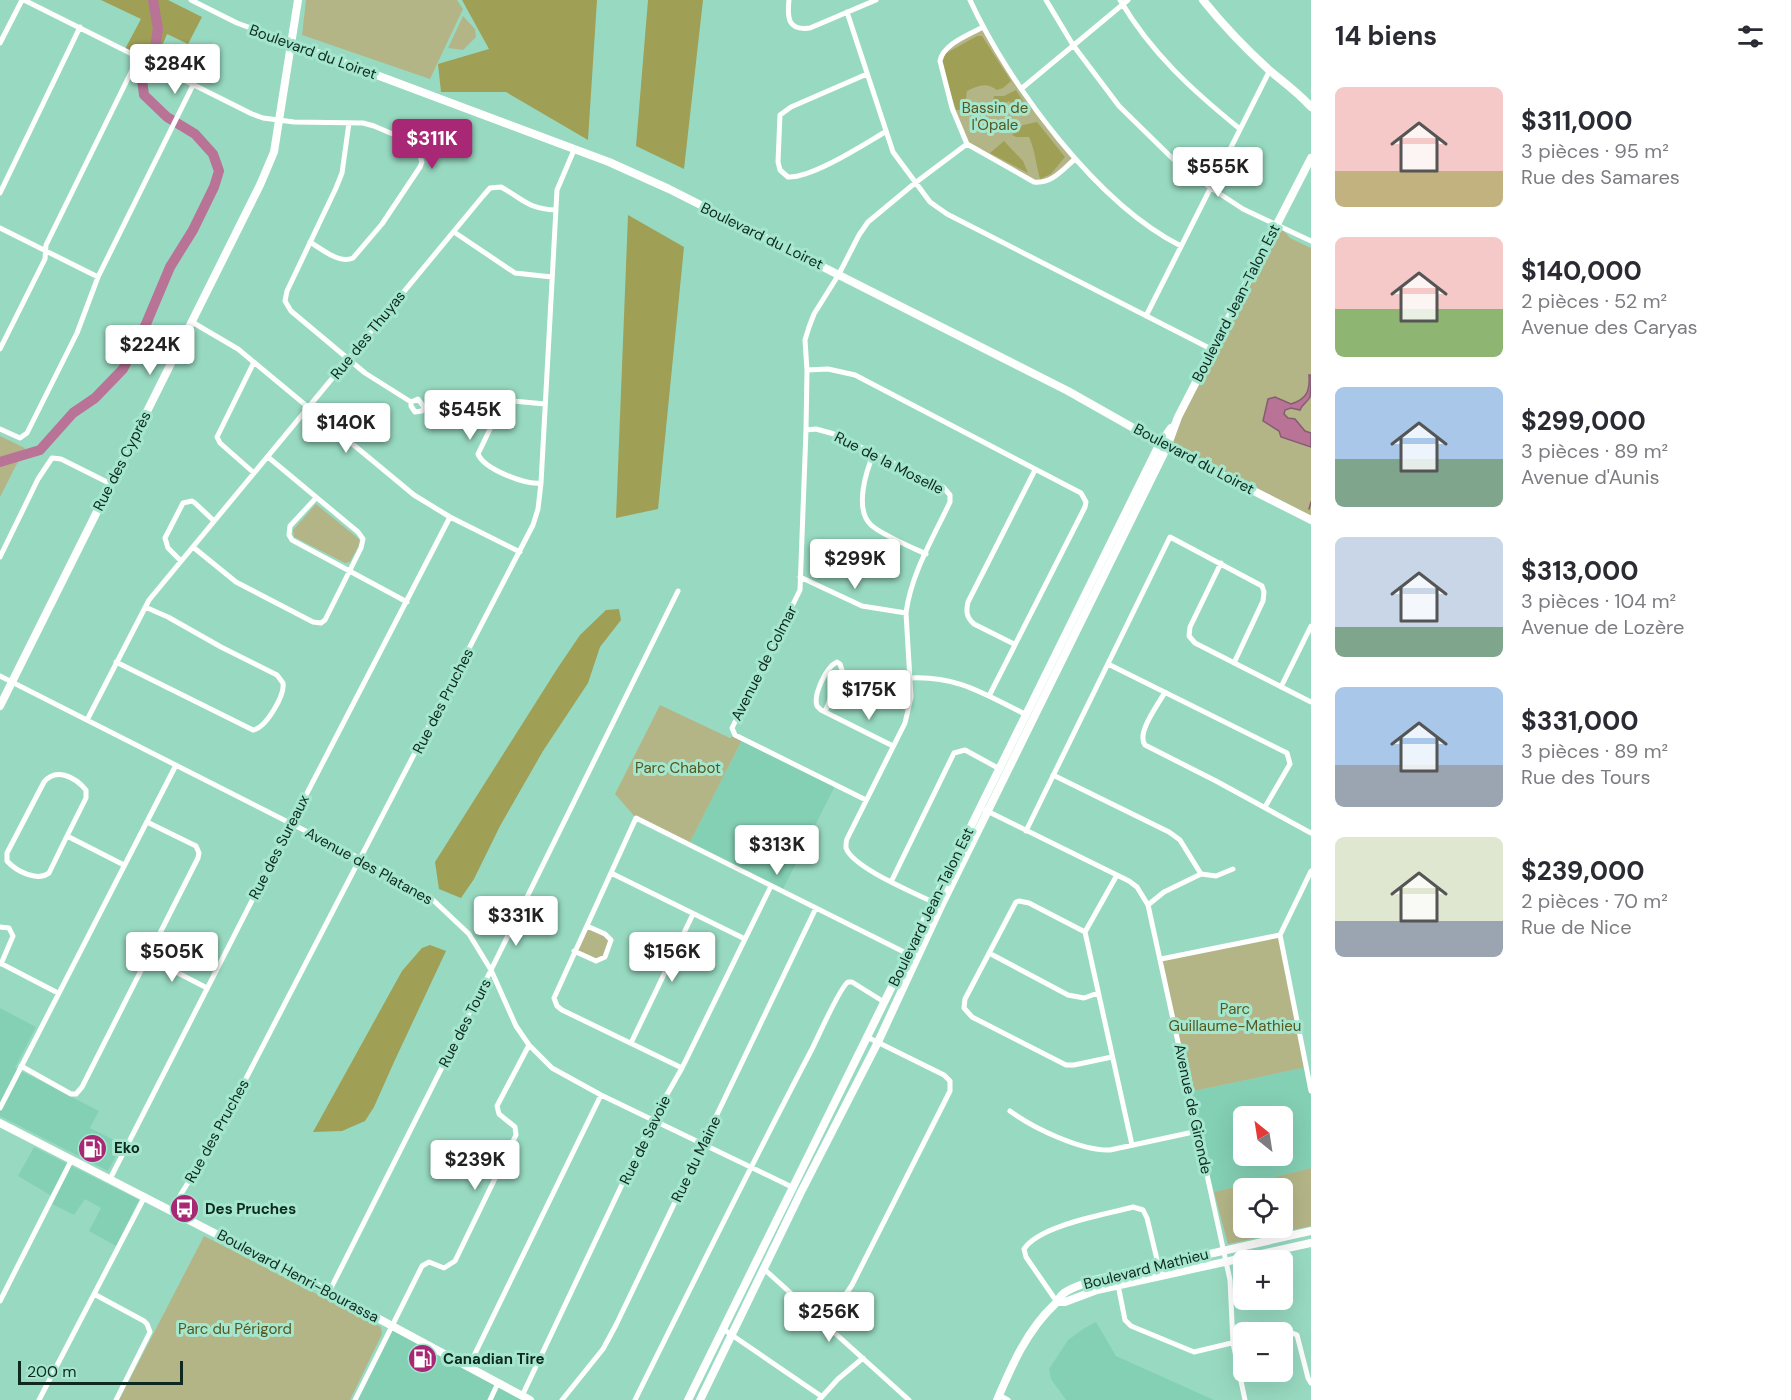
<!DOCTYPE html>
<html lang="fr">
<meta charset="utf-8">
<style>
body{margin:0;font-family:"DM Sans",sans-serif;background:#f7f7f7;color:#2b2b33;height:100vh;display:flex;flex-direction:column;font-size:22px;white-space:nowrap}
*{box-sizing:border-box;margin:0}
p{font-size:20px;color:#7c7c81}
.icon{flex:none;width:33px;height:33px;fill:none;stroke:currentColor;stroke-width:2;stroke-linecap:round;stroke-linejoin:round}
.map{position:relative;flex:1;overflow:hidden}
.details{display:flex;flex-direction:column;background:#fff;width:480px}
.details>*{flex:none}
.needle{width:39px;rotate:330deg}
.tools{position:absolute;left:1233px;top:1106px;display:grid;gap:12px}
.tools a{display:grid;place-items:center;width:60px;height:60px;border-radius:9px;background:#fff;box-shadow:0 6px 24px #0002;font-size:30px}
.scale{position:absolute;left:18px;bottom:15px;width:165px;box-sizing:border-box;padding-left:6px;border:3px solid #0e2920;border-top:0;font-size:16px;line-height:21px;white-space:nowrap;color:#0e2920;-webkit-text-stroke:4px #a5e7ce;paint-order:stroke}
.price{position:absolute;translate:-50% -51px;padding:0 14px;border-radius:6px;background:#fff;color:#222;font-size:20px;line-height:39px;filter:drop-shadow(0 2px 3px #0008)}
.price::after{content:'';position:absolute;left:50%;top:36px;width:18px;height:14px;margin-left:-9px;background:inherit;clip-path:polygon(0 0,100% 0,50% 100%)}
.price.on{background:#a92875;color:#fff}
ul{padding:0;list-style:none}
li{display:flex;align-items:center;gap:18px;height:150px;padding:0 24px}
li span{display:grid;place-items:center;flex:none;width:168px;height:120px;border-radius:9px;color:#555}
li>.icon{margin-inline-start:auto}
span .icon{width:72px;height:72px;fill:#fffc;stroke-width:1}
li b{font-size:26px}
h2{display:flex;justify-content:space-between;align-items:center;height:72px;padding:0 24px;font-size:26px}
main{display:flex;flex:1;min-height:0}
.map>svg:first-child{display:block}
.built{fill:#84d0b4;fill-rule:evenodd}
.green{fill:#b4b587;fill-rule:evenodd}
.forest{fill:#9f9f55}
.water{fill:#b87396;stroke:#855d73;stroke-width:1.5}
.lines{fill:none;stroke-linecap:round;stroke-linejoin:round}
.stream{stroke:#855d73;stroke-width:1.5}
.river{stroke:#b87396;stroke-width:10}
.street{stroke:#fff;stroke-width:5}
.secondary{stroke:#fff;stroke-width:8}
.labels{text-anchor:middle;stroke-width:6;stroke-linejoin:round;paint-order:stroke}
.street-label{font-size:15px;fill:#0e2920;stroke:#a5e7ce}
.park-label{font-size:15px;fill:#57571f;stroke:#a5e7ce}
.poi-label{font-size:15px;font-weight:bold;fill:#0e2920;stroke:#a5e7ce;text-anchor:start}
</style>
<main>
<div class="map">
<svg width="1311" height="1400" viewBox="0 0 1311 1400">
<rect width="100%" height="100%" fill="#98dac1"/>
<!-- built -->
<path class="built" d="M741,737l95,47 -54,107 -93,-47 52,-102z
M0,1008l36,19 -21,41 84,43 -9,17 32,16 -14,27 -108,-55z
M1307,1067l4,31v70l-97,24 -25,-100zM1244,1116h38v39h-38z
M34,1147l105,53 -23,46 -27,-15 12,-23 -16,-9 -11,16 -22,-11 3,-6 -37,-22z
M1096,1322l20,34 98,44h-148l-15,-21 -2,-10 19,-29 15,-11z
M392,1326l138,74h-175z"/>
<!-- green -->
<path class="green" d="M306,0h151l6,9 -33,70 -128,-44z
M463,16l12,13 1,8 -13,13 -15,-2z
M983,27l38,62 54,70 -16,16 -25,7 -67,-38 -5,-8 -21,-80 2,-4z
M1277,223l13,15 21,10v272l-144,-73z
M0,436l25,12 -25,49z
M316,504l43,35 1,4 -10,19 -5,1 -51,-26 -1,-7z
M660,705l70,33 5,-3 6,2v5l-52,102 -53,-26 -21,-24z
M587,926l18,8 6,10 -12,17 -25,-10z
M1280,935l27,132 -118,25 -28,-133z
M1311,1168v58l-83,18 -14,-52zM1244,1188h38v39h-38z
M204,1236l177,91 1,7 -32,66h-231z"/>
<!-- forest -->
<path class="forest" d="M101,0h67l34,17 -14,27 -21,-10 -13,31 -29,-16 16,-30z
M462,0h135l-9,140 -82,-48h-65l-3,-28 51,-15z
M648,0h55l-19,169 -48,-23z
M977,36h5l29,45 -8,7 -6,2c-10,-8 -19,-5 -30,1l-2,15 -3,4h-6l-15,-49 2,-6z
M1016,90l13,21 -5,3 -6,-3 -9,-10 -9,5 -7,-3 1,-7h10z
M1037,122l28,35 -14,17 -11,5c-4,-14 -5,-29 -11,-42h-13l-4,-2 11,-10z
M1004,141l19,20 5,12 -38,-20z
M628,215l56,32 -26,262 -42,9z
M619,609l2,11 -21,27 -12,36 -45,68 -43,75 -26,53 -13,19 -22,-9 -4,-27 122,-193 23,-34 26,-25z
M430,945l16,6 -52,111 -20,45 -9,14 -23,10 -29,1 89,-161 20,-23z"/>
<!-- water -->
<path class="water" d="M1309,375h2c0,6 0,16 -1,22 -3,6 -8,7 -10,13l-9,-2 -6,2 -1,4 4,4 7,1 10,12 6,2v14l-30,-10 -2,-6 -16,-10 5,-22 7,-2 16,7c16,-5 19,-13 18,-29z"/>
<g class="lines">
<!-- stream -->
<path class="stream" d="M1309,509l2,-7"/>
<!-- river -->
<path class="river" d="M0,462l40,-12 33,-37 22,-15 28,-29 23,-45 24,-57 23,-37 21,-43 5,-16 -6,-17 -18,-20 -28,-17 -23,-22 -2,-15 12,-27 4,-24 -5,-29"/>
<!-- street -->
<path class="street" d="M24,0l228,114 11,4 31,4 69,1 11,3 21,9 24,18 3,9 -2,5 -38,57 -29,34c-14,6 -30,-8 -43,-16
M191,0l46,23 54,20
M789,0c-2,18 -1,31 21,28l66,-28
M970,0c39,85 127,204 211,246
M1046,0l27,45 46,61 54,53 38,29 32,21 68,32
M1120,0c31,53 73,91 120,129
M847,12l46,140 37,50 17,12 266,136
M983,27c-14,8 -40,17 -43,34l12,47 15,36 67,38c18,2 28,-12 41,-23
M0,43l22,-43
M867,74l-76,33 -11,8 -2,47 2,8 8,7c24,1 75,-32 97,-45
M1021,89l107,-89
M349,123l-7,50 -6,15 -49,103 -2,10 6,10 74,62 46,29 7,-3 6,8 -2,4 -7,1 -4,-6v-4
M0,193l80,-166
M0,228l98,49
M454,232l61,41 37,4
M1146,316l124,-246
M192,322l46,27 176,146 36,22 70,35
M0,349l45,-90 1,-14 92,-187
M807,370l21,-1 27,6 226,118 5,9 -1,5 -96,189
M0,429l20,9 7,-5 50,-100 21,-56 95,-192
M806,430l10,-1 18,5 109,53 7,8v7c-17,36 -39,72 -44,111l5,84 -6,26 -58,116c-1,2 -1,7 -1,9 7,20 69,45 89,55
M874,453c-8,18 -20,56 -3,72 11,10 40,22 55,29
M254,473l-34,-30 -3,-6 37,-75
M541,483c-16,2 -57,-14 -63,-29l23,-48 12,-5 32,3
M316,498l-26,28 -1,9 3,5 115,62
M193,547l43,35 77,40 8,1 4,-3 36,-72 2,-9 -5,-7 -90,-75
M0,557l38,-78 14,-21 9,1 50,25
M181,561l-13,-13 -3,-10 18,-35 9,-2 3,2 19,18
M1221,563l-31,64 -1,9 6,7 116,59
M800,577l62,29 44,7
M1014,644l-40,-20c-8,-7 -8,-13 -6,-22l67,-132
M116,662l137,68c13,-2 32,-35 30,-47l-6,-8 -56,-28 -53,-30 -23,-10
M1108,664l179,89 3,11 -25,43
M0,676l361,183 72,41 36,34 22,36 25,56 13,19 23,23 49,27 193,93
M911,678c48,-2 74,17 116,37
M1281,687l30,-61
M1165,692c-7,13 -29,41 -20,53l71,36 95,52
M825,712l17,-42 -2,-6 -3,-2c-11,5 -24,33 -20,44l4,4 72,36
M87,720l62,-120 334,-404 7,-8 11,-1c22,12 27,22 55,23
M1053,775l116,57 11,8 21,34 -37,18 -16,13
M866,800l-131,-65 -3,-7 68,-138 6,-160 1,-60 -2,-30 4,-13 5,-13 25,-40 20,-39 9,-13 47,-39 52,-39
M985,810l144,71 8,6 11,18 82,375 3,63 12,57
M1026,831l144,-294 92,49 2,6 -1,9 -29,62
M67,836l-18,37c-12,9 -33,-2 -42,-12v-8l37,-71c12,-15 31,-5 42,8v8l-19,38 57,29
M611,873l134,66
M1201,874l15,2 17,-7
M1117,875l-32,57 47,213
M891,882l63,-129 11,-3 33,18
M0,927l9,1 4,8 -12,28
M1085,932l-56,-29 -10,-2 -3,1 -51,97 -1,9 8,9 94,48h8l38,-8
M1280,935l31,-64
M574,951l22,10 9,-4 6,-17 -6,-6 -18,-8
M989,953l79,42 16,3 14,-5
M147,957l60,31
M1161,959l119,-24 31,156
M0,963l58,30
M631,1043l62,-129
M21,1066l50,28h5l6,-7 116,-229 1,-5 -3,-7 -49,-24
M682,1068l-120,-58 -5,-4 -3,-8 82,-180 272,136
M0,1108l176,-343
M1010,1111c23,17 71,40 100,39l88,-19
M110,1179l181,-355 159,-307
M171,1210l40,-64 322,-621 5,-16 3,-26 16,-293 17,-40
M764,1269l145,131
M1116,1275l9,45 6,6 63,26 50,-12
M329,1292l162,-322 187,-379
M94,1294l50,27 3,3 3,8 -34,68
M0,1301l72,-142
M1057,1302l-31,-45 -2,-8c16,-24 80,-34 109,-42l10,3 4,8 14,58
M822,1321l20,-21 10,-15 98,-194v-10l-6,-6 -77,-38
M723,1329l98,67
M1282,1332l5,-1 10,4 11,43 3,5
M468,1368l133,-273
M999,1395l9,5
M522,1396l131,-277 29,-51 89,-182
M39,1400l106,-204
M355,1400l67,-134 7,-4 15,6 11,-7 61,-126 -1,-8 -16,-13 -2,-8 32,-61
M490,1400l8,-17
M562,1400l41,-51 13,-24 200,-417
M635,1400c58,-117 116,-235 177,-351 6,-12 28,-62 36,-67h4l32,20
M819,1400l19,-21 25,-21"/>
<!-- secondary -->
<path class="secondary" d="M1203,0c20,25 42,48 65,69 15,13 30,23 43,38
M291,43l318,119 60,27 399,202 99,56 144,73
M0,706l260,-521 14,-33 24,-152
M0,1123l329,169 201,108
M1057,1302h8l32,-12 214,-47
M688,1400l472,-957 11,-15
M700,1400l101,-208 77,-150 63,-136 226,-459 11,-30 133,-259
M997,1400c15,-35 30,-70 58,-96 3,-3 5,-8 9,-11 8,-6 20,-9 30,-13l217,-49"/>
</g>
<!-- icons -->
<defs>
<symbol id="fuel-disc" viewBox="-11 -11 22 22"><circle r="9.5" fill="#a92875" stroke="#a5e7ce"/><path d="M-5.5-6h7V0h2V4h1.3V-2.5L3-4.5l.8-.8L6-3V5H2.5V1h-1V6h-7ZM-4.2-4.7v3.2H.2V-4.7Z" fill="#fff"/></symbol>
<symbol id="bus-disc" viewBox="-11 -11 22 22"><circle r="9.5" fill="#a92875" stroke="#a5e7ce"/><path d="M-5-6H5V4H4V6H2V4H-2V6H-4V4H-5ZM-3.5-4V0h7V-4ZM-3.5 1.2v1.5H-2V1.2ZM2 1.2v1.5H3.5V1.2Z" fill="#fff"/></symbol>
</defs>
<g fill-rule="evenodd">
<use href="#fuel-disc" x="76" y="1132" width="33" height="33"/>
<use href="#bus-disc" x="168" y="1192" width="33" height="33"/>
<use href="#fuel-disc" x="406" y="1342" width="33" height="33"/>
</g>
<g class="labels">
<!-- street labels -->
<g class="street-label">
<text transform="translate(313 52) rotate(20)" y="5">Boulevard du Loiret</text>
<text transform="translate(762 236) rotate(26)" y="5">Boulevard du Loiret</text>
<text transform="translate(1236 303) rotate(-63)" y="5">Boulevard Jean-Talon Est</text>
<text transform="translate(368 335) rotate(-51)" y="5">Rue des Thuyas</text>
<text transform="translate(1194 459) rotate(28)" y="5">Boulevard du Loiret</text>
<text transform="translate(122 461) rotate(-63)" y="5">Rue des Cyprès</text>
<text transform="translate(889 463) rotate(27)" y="5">Rue de la Moselle</text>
<text transform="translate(764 663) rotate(-63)" y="5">Avenue de Colmar</text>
<text transform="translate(443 701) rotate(-63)" y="5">Rue des Pruches</text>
<text transform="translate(279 847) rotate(-63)" y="5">Rue des Sureaux</text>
<text transform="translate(369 866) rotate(29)" y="5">Avenue des Platanes</text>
<text transform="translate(931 907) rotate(-64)" y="5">Boulevard Jean-Talon Est</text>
<text transform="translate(465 1023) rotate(-63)" y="5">Rue des Tours</text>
<text transform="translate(1193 1109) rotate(78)" y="5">Avenue de Gironde</text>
<text transform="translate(217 1131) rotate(-61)" y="5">Rue des Pruches</text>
<text transform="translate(645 1140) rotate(-64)" y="5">Rue de Savoie</text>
<text transform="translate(696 1159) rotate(-64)" y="5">Rue du Maine</text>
<text transform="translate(1146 1269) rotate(-14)" y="5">Boulevard Mathieu</text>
<text transform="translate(298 1276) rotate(28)" y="5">Boulevard Henri-Bourassa</text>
</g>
<!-- park labels -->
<g class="park-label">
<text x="995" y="113">Bassin de<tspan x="995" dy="17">l'Opale</tspan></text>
<text x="678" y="773">Parc Chabot</text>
<text x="1235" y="1014">Parc<tspan x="1235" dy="17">Guillaume-Mathieu</tspan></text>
<text x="235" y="1334">Parc du Périgord</text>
</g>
<!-- poi labels -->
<g class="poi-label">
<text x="114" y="1153">Eko</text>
<text x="205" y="1214">Des Pruches</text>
<text x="443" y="1364">Canadian Tire</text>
</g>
</g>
</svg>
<div class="tools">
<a><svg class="needle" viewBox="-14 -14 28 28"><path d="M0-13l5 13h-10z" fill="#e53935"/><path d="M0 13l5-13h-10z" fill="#7c7c81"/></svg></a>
<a><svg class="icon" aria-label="locate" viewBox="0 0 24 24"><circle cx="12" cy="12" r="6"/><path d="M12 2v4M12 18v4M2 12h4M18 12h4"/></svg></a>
<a>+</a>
<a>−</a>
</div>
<div class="scale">200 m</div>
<b class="price" style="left:175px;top:95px">$284K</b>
<b class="price on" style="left:432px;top:170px">$311K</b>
<b class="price" style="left:1218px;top:198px">$555K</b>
<b class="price" style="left:150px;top:376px">$224K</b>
<b class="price" style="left:470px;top:441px">$545K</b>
<b class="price" style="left:346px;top:454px">$140K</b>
<b class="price" style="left:855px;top:590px">$299K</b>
<b class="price" style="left:869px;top:721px">$175K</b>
<b class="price" style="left:777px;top:876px">$313K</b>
<b class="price" style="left:516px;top:947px">$331K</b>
<b class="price" style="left:172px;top:983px">$505K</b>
<b class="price" style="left:672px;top:983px">$156K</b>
<b class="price" style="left:475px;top:1191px">$239K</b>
<b class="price" style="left:829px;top:1343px">$256K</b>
</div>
<section class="details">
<h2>14 biens<svg class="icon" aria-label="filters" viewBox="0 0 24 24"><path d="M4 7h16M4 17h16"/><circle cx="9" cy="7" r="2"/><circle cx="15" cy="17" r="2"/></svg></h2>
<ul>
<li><span style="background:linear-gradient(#f6c9c9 70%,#c2b280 0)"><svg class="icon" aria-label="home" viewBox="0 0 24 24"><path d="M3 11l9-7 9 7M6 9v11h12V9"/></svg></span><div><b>$311,000</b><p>3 pièces · 95 m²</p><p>Rue des Samares</p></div></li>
<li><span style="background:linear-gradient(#f6c9c9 60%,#8fb573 0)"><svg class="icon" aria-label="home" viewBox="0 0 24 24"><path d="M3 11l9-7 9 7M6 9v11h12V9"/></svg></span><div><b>$140,000</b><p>2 pièces · 52 m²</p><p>Avenue des Caryas</p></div></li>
<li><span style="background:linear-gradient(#a9c7e8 60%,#7fa58c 0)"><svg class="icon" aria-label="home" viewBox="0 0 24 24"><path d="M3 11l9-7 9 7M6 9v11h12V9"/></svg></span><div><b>$299,000</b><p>3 pièces · 89 m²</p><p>Avenue d'Aunis</p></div></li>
<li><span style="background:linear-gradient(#c9d6e8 75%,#7fa58c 0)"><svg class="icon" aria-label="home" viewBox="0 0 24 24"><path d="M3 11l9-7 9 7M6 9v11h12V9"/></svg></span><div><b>$313,000</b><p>3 pièces · 104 m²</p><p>Avenue de Lozère</p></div></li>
<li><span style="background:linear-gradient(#a9c7e8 65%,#9aa5b1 0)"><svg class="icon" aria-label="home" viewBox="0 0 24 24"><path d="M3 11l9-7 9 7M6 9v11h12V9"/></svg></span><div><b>$331,000</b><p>3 pièces · 89 m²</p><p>Rue des Tours</p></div></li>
<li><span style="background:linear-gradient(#dfe7d0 70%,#9aa5b1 0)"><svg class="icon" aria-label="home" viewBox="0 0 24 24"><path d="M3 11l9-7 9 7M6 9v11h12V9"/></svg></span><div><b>$239,000</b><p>2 pièces · 70 m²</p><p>Rue de Nice</p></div></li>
</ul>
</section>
</main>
